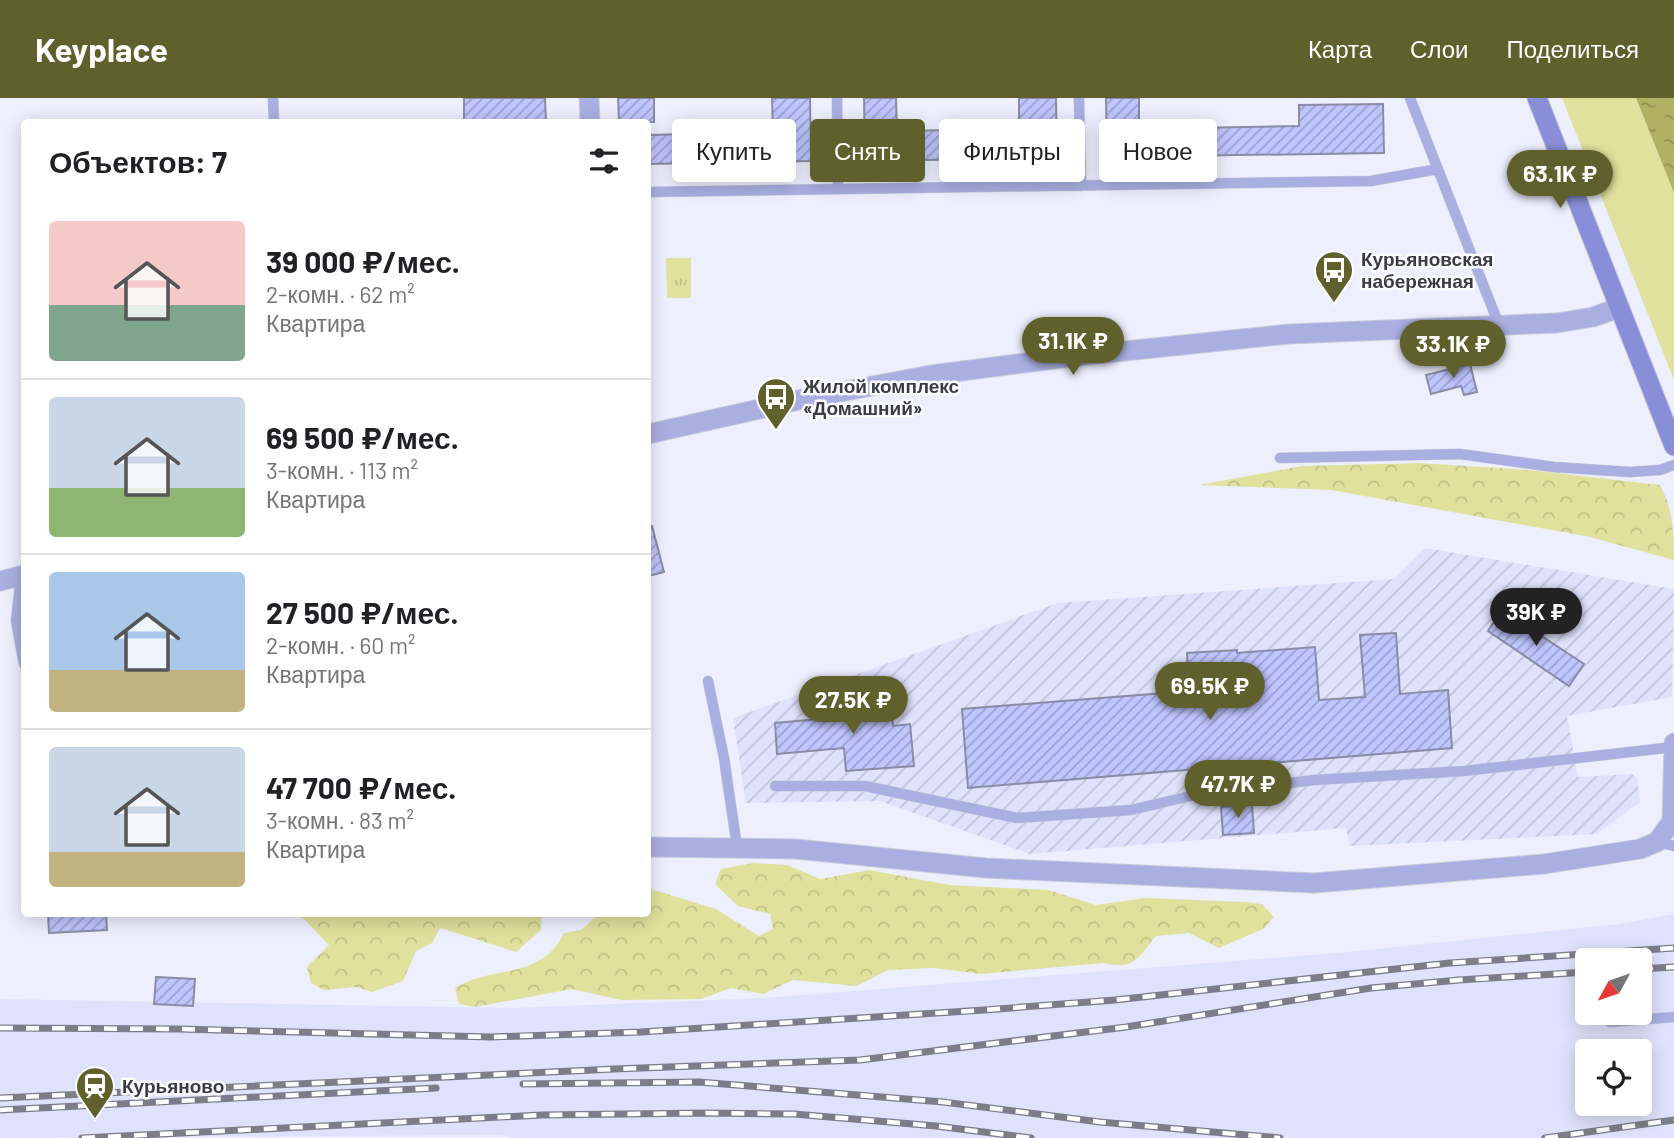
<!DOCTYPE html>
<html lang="ru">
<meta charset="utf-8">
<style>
body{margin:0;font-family:Barlow,sans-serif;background:#f6f6f6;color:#202124;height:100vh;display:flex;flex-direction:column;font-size:26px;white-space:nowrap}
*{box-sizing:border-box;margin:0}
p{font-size:23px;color:#757577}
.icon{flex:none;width:38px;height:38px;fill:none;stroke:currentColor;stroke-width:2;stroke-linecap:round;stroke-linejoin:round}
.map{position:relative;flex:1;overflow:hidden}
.sheet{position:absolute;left:21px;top:21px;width:630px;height:798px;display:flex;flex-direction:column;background:#fff;border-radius:7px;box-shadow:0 4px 18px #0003}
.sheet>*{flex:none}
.hud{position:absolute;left:672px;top:21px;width:665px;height:63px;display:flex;gap:14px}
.needle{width:46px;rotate:230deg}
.buttons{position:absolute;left:1575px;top:850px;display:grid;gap:14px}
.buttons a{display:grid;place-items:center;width:77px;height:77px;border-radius:7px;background:#fff;box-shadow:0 4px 18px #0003;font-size:35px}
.price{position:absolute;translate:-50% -60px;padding:0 16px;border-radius:24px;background:#60602d;color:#fff;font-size:23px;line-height:46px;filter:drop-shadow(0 2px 4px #0008)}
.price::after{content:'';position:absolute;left:50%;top:42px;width:21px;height:16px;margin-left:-10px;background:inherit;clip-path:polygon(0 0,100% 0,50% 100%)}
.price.active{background:#222;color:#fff}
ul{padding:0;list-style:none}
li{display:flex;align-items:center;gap:21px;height:175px;padding:0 28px}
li+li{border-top:2px solid #e0e0e0}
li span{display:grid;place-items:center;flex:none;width:196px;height:140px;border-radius:7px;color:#555}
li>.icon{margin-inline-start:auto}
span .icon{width:84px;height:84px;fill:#fffc;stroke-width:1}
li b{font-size:30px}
h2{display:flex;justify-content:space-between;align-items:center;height:84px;padding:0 28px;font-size:30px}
.chip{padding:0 24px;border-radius:7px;background:#fff;box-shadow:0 4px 18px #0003;font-size:24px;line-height:63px}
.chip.active{background:#60602d;color:#fff}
header{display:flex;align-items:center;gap:42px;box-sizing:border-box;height:98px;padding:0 35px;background:#60602d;color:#fff}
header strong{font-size:33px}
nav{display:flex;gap:38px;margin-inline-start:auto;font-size:24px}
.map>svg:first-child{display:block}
.built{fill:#dfe2fc;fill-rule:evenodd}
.industrial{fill:url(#industrial-furrows)}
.green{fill:#e0e19c}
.forest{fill:url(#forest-crowns)}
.park{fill:url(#park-tufts)}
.water{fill:url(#water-ripples)}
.building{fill:url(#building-hatch);stroke:#898ca3;stroke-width:2}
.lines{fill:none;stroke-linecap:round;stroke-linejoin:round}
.service-casing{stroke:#c9cbd9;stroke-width:11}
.minor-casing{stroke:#c9cbd9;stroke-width:21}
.secondary-casing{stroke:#c9cbd9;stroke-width:21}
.service{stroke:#a9afe1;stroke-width:10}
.minor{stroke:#a9afe1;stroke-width:19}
.secondary{stroke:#888ed8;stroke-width:19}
.rail-casing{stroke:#7c7d89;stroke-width:7}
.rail{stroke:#fdfdfd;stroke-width:4.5;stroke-dasharray:13;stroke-linecap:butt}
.labels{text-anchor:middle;stroke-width:5;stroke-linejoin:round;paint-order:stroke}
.poi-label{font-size:19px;font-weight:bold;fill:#3a3b45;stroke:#fdfdfd;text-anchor:start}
</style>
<header>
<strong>Keyplace</strong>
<nav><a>Карта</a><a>Слои</a><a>Поделиться</a></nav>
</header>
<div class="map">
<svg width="1674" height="1040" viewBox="0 0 1674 1040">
<defs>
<pattern id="industrial-furrows" width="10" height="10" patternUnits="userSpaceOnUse" patternTransform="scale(1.75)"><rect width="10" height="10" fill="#dfe2fc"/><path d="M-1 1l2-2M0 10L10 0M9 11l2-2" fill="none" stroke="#c0c3d9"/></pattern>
<pattern id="forest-crowns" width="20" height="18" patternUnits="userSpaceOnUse" patternTransform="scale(1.75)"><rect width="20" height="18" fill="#e0e19c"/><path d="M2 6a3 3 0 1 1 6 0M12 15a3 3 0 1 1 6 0" fill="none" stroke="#c1c288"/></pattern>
<pattern id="park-tufts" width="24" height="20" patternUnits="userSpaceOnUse" patternTransform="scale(1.75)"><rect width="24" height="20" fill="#e0e19c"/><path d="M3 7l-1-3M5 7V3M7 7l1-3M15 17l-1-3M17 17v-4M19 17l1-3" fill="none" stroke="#c1c288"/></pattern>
<pattern id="water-ripples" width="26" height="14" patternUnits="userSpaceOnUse" patternTransform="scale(1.75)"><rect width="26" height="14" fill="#b1b163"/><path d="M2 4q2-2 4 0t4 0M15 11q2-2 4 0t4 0" fill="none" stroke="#919153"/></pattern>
<pattern id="building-hatch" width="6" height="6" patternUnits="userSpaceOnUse" patternTransform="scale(1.75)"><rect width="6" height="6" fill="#bfc5ff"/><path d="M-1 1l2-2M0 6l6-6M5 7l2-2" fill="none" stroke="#9ca1d0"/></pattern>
</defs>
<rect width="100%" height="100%" fill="#edeffe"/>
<!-- built -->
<path class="built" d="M1674,816v224h-1157l-16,-3 -501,3v-139l512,9 253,-10 583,-46 271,-28zM1587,863h53v52h-53zM1587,954h53v52h-53z"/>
<!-- industrial -->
<path class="industrial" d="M1425,450l249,41 -2,108 -105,19 11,61 54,-3 5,3 3,25 -43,32 -248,12 -3,-18 -316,26 -150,-53 -134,2 -13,-85 325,-115 336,-24z"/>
<!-- green -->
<path class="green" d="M1562,0h74l38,95v187z"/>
<!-- forest -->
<path class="forest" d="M1419,365l110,7 131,15c13,24 14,47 14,75l-84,-23 -259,-47 -131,-5 102,-19z
M753,765l34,2 33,14 49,-9 81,15 99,5 47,15 49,-7 101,4 16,2 12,13 -11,12 -44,19 -30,-15 -33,3c-17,21 -22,35 -52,27l-123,11 -47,-6 -46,2 -31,16 -64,-6 -30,14 -32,-6 -30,11 -80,1 -49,-11 -97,18 -16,-3 -4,-16c38,-24 86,-7 109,-55l17,-3 18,-16h49v-23l3,-2 65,20 43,27 14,-7 -3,-15 -32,-8 -23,-22 6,-15z
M299,816h243l-1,16 -25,22 -76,-24 -8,15 -16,8 -13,30 -31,11 -16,-5 -32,3 -13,-7 -4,-16 22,-22z"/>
<!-- park -->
<path class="park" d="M666,160h25v40h-24z"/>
<!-- water -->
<path class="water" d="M1636,0h38v95z"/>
<!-- building -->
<path class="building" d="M464,0h81l1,24h-82z
M618,0h36v24h-35z
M772,0h38l1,63 -163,3v-29l125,-3z
M864,0h32l1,33 122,-2v-31h37l1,60 -192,3z
M1106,0h33v31l160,-3v-21l84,-1 1,49 -277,4z
M1470,266l7,28 -13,3 -3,-9 -30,8 -5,-19z
M652,428l12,46 -16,4v-49z
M1502,512l82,54 -15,22 -81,-55z
M1396,535l4,61 48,-4 4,58 -484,40 -6,-79 227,-18 -2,-38 50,-3v3l78,-6 4,53 46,-3 -5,-62z
M891,600l2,28 17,-2 4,42 -68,5 -2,-23 -67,6 -2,-31 66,-6 -1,-15z
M1252,707l2,28 -31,2 -2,-28z
M48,816h58l1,16 -58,3z
M156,879l39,2 -2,27 -39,-2z"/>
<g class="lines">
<defs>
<path id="service" d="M273,0l1,24
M837,0l1,91
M1079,0l2,88
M1410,0l89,227
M648,94l723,-11 67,-12
M1280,360l180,-4 94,13 76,5 30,-2 14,-5
M21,478l-5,45 8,43
M708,583l16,77 13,89
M775,688h90l152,32 114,-8 68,-16 115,-14 150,-9 210,-24
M1657,744l17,4
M1610,924l64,-5"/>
<path id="minor" d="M589,0l1,24
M648,336l160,-36 123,-23 155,-20 203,-21 268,-11 36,-6 26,-9
M0,483l24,-6
M648,749l148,2 190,19 328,15 230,-19 96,-15 17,-7 15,-21 2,-78"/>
<path id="secondary" d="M1537,0l137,348"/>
</defs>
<!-- service casing -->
<use href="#service" class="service-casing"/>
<!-- minor casing -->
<use href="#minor" class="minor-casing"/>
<!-- secondary casing -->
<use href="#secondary" class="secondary-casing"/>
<!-- service -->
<use href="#service" class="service"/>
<!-- minor -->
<use href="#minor" class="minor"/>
<!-- secondary -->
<use href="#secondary" class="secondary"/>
<defs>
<path id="rail" d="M1640,871l34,-2
M0,930l179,1 312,8 150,-5 343,-22 131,-10 335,-37 224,-15
M523,986l176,-2 244,20 157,20 180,16
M0,1000l614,-29 246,-9 266,-33 245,-39 88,-8 128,-8
M0,1012l436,-22
M82,1040l460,-23 165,-2 87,1 142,12 95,12
M1545,1040l129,-18"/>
</defs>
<!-- rail casing -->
<use href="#rail" class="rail-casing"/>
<!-- rail -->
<use href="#rail" class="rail"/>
</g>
<!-- icons -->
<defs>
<symbol id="bus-pin" viewBox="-11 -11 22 30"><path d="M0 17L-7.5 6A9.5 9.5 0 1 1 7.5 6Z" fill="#60602d" stroke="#fdfdfd"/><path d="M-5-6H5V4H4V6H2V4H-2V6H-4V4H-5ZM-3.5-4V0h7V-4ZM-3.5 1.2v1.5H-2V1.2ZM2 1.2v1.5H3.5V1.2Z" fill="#fff"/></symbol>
<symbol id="station-pin" viewBox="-11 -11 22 30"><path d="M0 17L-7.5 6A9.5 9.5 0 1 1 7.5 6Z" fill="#60602d" stroke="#fdfdfd"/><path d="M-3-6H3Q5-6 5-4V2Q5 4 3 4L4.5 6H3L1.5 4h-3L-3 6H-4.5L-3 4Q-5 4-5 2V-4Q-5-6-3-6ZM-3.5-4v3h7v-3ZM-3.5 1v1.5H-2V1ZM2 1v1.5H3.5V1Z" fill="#fff"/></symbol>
</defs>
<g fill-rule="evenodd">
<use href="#bus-pin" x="1312" y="150" width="44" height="60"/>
<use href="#bus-pin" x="754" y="277" width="44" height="60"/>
<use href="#station-pin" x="73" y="966" width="44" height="60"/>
</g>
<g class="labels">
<!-- poi labels -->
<g class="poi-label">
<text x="1361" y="168">Курьяновская<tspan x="1361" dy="22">набережная</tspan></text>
<text x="803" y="295">Жилой комплекс<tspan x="803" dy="22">«Домашний»</tspan></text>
<text x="122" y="995">Курьяново</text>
</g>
</g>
</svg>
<div class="buttons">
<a><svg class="needle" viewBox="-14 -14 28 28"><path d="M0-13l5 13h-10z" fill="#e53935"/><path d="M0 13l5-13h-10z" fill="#757577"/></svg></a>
<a><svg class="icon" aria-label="locate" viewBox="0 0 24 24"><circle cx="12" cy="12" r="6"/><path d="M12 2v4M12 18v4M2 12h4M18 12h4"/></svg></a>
</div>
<b class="price" style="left:1560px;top:112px">63.1K ₽</b>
<b class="price" style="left:1073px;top:279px">31.1K ₽</b>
<b class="price" style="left:1453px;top:282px">33.1K ₽</b>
<b class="price active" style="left:1536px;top:550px">39K ₽</b>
<b class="price" style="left:1210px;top:624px">69.5K ₽</b>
<b class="price" style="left:853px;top:638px">27.5K ₽</b>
<b class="price" style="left:1238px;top:722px">47.7K ₽</b>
<div class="hud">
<a class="chip">Купить</a>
<a class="chip active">Снять</a>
<a class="chip">Фильтры</a>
<a class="chip">Новое</a>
</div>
<section class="sheet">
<h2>Объектов: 7<svg class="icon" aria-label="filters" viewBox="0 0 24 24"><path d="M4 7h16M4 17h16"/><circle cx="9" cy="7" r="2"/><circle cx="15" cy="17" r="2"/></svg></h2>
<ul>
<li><span style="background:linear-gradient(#f6c9c9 60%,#7fa58c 0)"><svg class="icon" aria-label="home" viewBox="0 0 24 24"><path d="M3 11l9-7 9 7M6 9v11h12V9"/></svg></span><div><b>39 000 ₽/мес.</b><p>2-комн. · 62 m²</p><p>Квартира</p></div></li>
<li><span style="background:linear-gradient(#c9d6e8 65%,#8fb573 0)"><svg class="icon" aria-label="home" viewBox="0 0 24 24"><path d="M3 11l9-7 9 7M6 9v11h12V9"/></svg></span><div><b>69 500 ₽/мес.</b><p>3-комн. · 113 m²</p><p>Квартира</p></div></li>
<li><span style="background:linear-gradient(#a9c7e8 70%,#c2b280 0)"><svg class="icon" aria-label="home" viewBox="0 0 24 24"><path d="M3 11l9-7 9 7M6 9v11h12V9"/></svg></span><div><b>27 500 ₽/мес.</b><p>2-комн. · 60 m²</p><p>Квартира</p></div></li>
<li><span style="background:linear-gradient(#c9d6e8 75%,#c2b280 0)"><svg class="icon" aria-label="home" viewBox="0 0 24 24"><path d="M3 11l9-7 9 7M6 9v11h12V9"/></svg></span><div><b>47 700 ₽/мес.</b><p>3-комн. · 83 m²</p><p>Квартира</p></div></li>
</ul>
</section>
</div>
